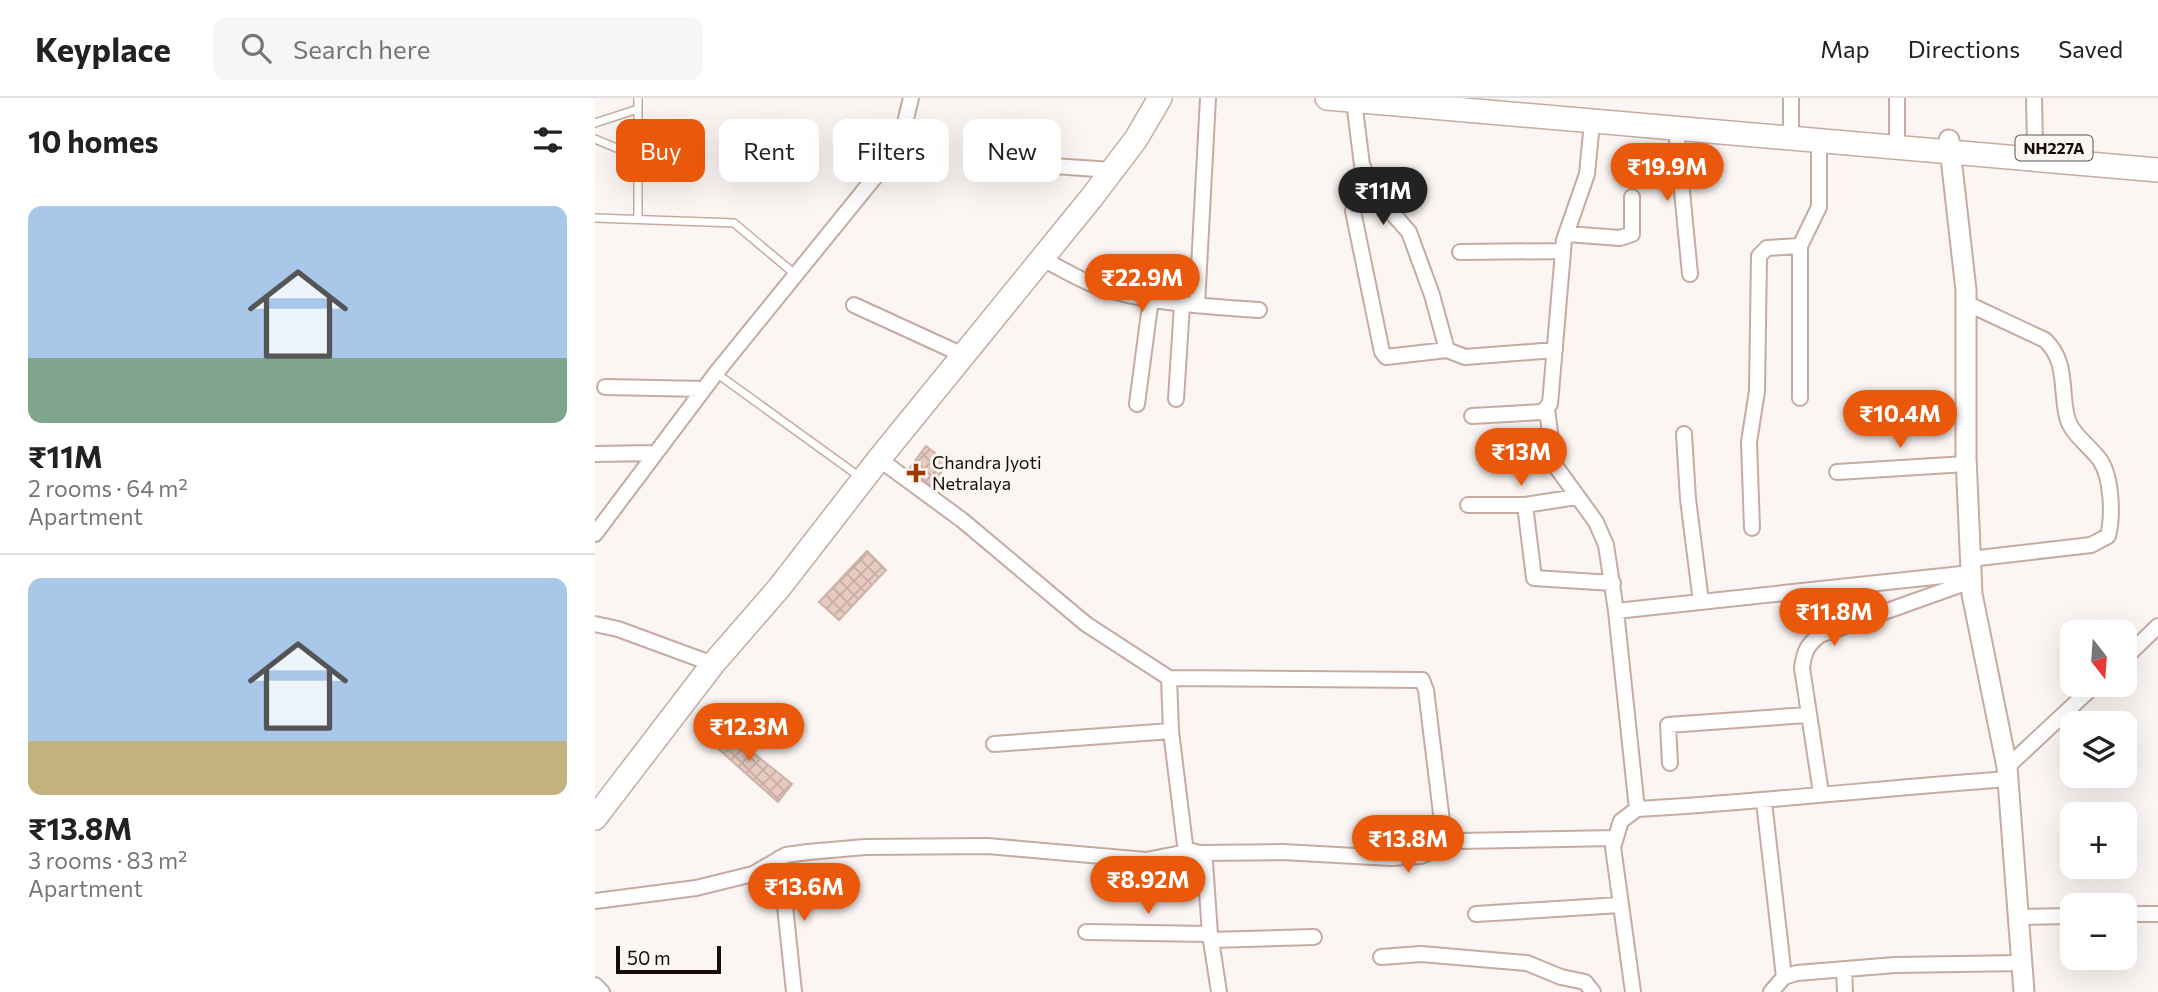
<!DOCTYPE html>
<meta charset="utf-8">
<style>
body{margin:0;font-family:Commissioner,sans-serif;background:#f6f6f6;color:#222;height:100vh;display:flex;flex-direction:column;font-size:26px;white-space:nowrap}
*{box-sizing:border-box;margin:0}
p{font-size:23px;color:#767676}
.icon{flex:none;width:38px;height:38px;fill:none;stroke:currentColor;stroke-width:2;stroke-linecap:round;stroke-linejoin:round}
.map{position:relative;flex:1;overflow:hidden}
.side{display:flex;flex-direction:column;background:#fff;width:595px}
.side>*{flex:none}
.top-card{position:absolute;left:21px;top:21px;width:665px;height:63px;display:flex;gap:14px}
.needle{width:46px;rotate:163deg}
.fabs{position:absolute;left:1465px;top:522px;display:grid;gap:14px}
.fabs a{display:grid;place-items:center;width:77px;height:77px;border-radius:14px;background:#fff;box-shadow:0 7px 28px #0002;font-size:35px}
.scale{position:absolute;left:21px;bottom:18px;width:105px;box-sizing:border-box;padding-left:7px;border:4px solid #170e0a;border-top:0;font-size:19px;line-height:24px;white-space:nowrap;color:#170e0a;-webkit-text-stroke:5px #fbf5f3;paint-order:stroke}
.price{position:absolute;translate:-50% -60px;padding:0 16px;border-radius:24px;background:#ea580c;color:#fff;font-size:23px;line-height:46px;filter:drop-shadow(0 2px 4px #0008)}
.price::after{content:'';position:absolute;left:50%;top:42px;width:21px;height:16px;margin-left:-10px;background:inherit;clip-path:polygon(0 0,100% 0,50% 100%)}
.price.selected{background:#222;color:#fff}
ul{padding:0;list-style:none}
li{display:grid;align-content:center;gap:14px;height:371px;padding:0 28px}
li+li{border-top:2px solid #e0e0e0}
li span{display:grid;place-items:center;height:217px;border-radius:14px;color:#555}
li>.icon{margin-inline-start:auto}
span .icon{width:126px;height:126px;fill:#fffc;stroke-width:1}
li b{font-size:30px}
h2{display:flex;justify-content:space-between;align-items:center;height:84px;padding:0 28px;font-size:30px}
.pill{padding:0 24px;border-radius:14px;background:#fff;box-shadow:0 7px 28px #0002;font-size:24px;line-height:63px}
.pill.selected{background:#ea580c;color:#fff}
header{display:flex;align-items:center;gap:42px;box-sizing:border-box;height:98px;padding:0 35px;background:#fff;border-bottom:2px solid #e0e0e0}
header strong{font-size:33px}
nav{display:flex;gap:38px;margin-inline-start:auto;font-size:24px}
.search{width:490px;height:63px;background:#f6f6f6;display:flex;align-items:center;gap:18px;box-sizing:border-box;padding:0 24px;border-radius:14px;color:#767676;font-size:26px}
main{display:flex;flex:1;min-height:0}
.map>svg:first-child{display:block}
.building{fill:url(#building-cross-hatch);stroke:#ceb2a7;stroke-width:2}
.lines{fill:none;stroke-linecap:round;stroke-linejoin:round}
.service-casing{stroke:#c6aba0;stroke-width:10}
.minor-casing{stroke:#c6aba0;stroke-width:18}
.secondary-casing{stroke:#c6aba0;stroke-width:23}
.trunk-casing{stroke:#c6aba0;stroke-width:26}
.service{stroke:#fff;stroke-width:7}
.minor{stroke:#fff;stroke-width:14}
.secondary{stroke:#fff;stroke-width:19}
.trunk{stroke:#fff;stroke-width:23}
.poi-dot{fill:#9e3a00;stroke:#fbf5f3;stroke-width:2.5}
.labels{text-anchor:middle;stroke-width:6;stroke-linejoin:round;paint-order:stroke}
.shield{fill:#fbf5f3;stroke:#5b5350;stroke-width:2}
.shield-label{font-size:16px;font-weight:bold;fill:#170e0a}
.poi-label{font-size:18px;fill:#170e0a;stroke:#fbf5f3;text-anchor:start}
</style>
<header>
<strong>Keyplace</strong>
<div class="search"><svg class="icon" aria-label="search" viewBox="0 0 24 24"><circle cx="10" cy="10" r="6"/><path d="M15 15l6 6"/></svg>Search here</div>
<nav><a>Map</a><a>Directions</a><a>Saved</a></nav>
</header>
<main>
<section class="side">
<h2>10 homes<svg class="icon" aria-label="filters" viewBox="0 0 24 24"><path d="M4 7h16M4 17h16"/><circle cx="9" cy="7" r="2"/><circle cx="15" cy="17" r="2"/></svg></h2>
<ul>
<li><span style="background:linear-gradient(#a9c7e8 70%,#7fa58c 0)"><svg class="icon" aria-label="home" viewBox="0 0 24 24"><path d="M3 11l9-7 9 7M6 9v11h12V9"/></svg></span><div><b>₹11M</b><p>2 rooms · 64 m²</p><p>Apartment</p></div></li>
<li><span style="background:linear-gradient(#a9c7e8 75%,#c2b280 0)"><svg class="icon" aria-label="home" viewBox="0 0 24 24"><path d="M3 11l9-7 9 7M6 9v11h12V9"/></svg></span><div><b>₹13.8M</b><p>3 rooms · 83 m²</p><p>Apartment</p></div></li>
</ul>
</section>
<div class="map">
<svg width="1563" height="894" viewBox="0 0 1563 894">
<defs>
<pattern id="building-cross-hatch" width="8" height="8" patternUnits="userSpaceOnUse" patternTransform="scale(1.75)"><rect width="8" height="8" fill="#e8cbc0"/><path d="M0 0l8 8M0 8l8-8" fill="none" stroke="#c6ada4"/></pattern>
</defs>
<rect width="100%" height="100%" fill="#fbf5f3"/>
<!-- building -->
<path class="building" d="M331,348l22,17 -17,23 -22,-17z
M272,453l19,19 -47,50 -20,-18z
M121,625l76,61 -14,18 -72,-64z"/>
<g class="lines">
<defs>
<path id="service" d="M43,0v121
M0,25l43,-14
M0,41l43,18
M0,120l139,5 62,52
M121,275l144,104"/>
<path id="minor" d="M1196,0v28
M1439,0l1,48
M759,3l8,64 16,32 31,35 23,63 15,55
M1081,31l14,145
M1302,37v-37
M398,64l119,8
M758,113l29,141 4,5 61,-7 18,7 90,-7
M972,136l53,4 12,-4v-37
M865,154l103,-1
M446,160c17,9 35,20 53,27 52,19 110,21 165,25
M1371,205l79,37c23,22 15,48 22,77 4,17 23,29 33,43 12,18 13,56 8,76l-17,9 -121,14
M259,207l109,50
M602,207l11,-207
M10,289l99,2
M1205,300v-152l19,-39v-65
M581,301l6,-94
M542,306l14,-106
M952,311l7,55 42,58 10,23 10,66
M877,318l70,-4 8,-8 14,-164 23,-66 5,-52
M1089,336l4,65 13,103
M0,356l59,-1
M284,361l83,61 124,104 83,54 253,2 4,10 19,156
M1242,374l129,-8
M873,407h57l52,-8
M930,407l9,73 79,5
M1157,430l-3,-86 8,-51 2,-135 8,-8 33,-2
M0,436l121,-161 176,-217 10,-21 9,-37
M0,526l23,5 95,35
M1530,560l33,-32
M574,580l2,53 15,122
M399,646l177,-13
M1075,665l-2,-38 139,-10
M1412,669l89,-83
M1226,695l-19,-125c2,-16 5,-23 18,-33l151,-54
M1169,704l20,175
M1042,711l-21,-198 355,-38
M604,755l84,-1 108,6 30,-2 38,-15 155,-3
M185,760l14,134
M0,803l101,-13 57,-14 33,-19 22,-3 57,-5 123,-1 158,14 46,-9 7,2 6,10 5,71 9,58
M881,816l144,-9
M1530,816h33
M1423,819l54,-1
M491,834l124,2
M616,842l103,-3
M786,859l40,-3 106,9 34,14 24,5 8,10
M1249,871l1,23
M0,887l7,7
M1038,894l-20,-145 8,-26 16,-12c124,-7 248,-21 371,-30
M1176,894l13,-15 13,-4 98,-8 126,-2"/>
<path id="secondary" d="M1354,42l17,150v167l6,137 35,173 17,225"/>
<path id="trunk" d="M732,0l831,72
M0,720l118,-154 66,-76 100,-129 213,-262 44,-58 24,-41"/>
</defs>
<!-- service casing -->
<use href="#service" class="service-casing"/>
<!-- minor casing -->
<use href="#minor" class="minor-casing"/>
<!-- secondary casing -->
<use href="#secondary" class="secondary-casing"/>
<!-- trunk casing -->
<use href="#trunk" class="trunk-casing"/>
<!-- service -->
<use href="#service" class="service"/>
<!-- minor -->
<use href="#minor" class="minor"/>
<!-- secondary -->
<use href="#secondary" class="secondary"/>
<!-- trunk -->
<use href="#trunk" class="trunk"/>
</g>
<!-- markers -->
<path class="poi-dot" d="M317.5 364.5h7v7h7v7h-7v7h-7v-7h-7v-7h7z"/>
<g class="labels">
<!-- shield labels -->
<rect class="shield" x="1420.5" y="37.5" width="77" height="25" rx="5"/>
<g class="shield-label">
<text x="1459" y="56">NH227A</text>
</g>
<!-- poi labels -->
<g class="poi-label">
<text x="337" y="371">Chandra Jyoti<tspan x="337" dy="21">Netralaya</tspan></text>
</g>
</g>
</svg>
<div class="fabs">
<a><svg class="needle" viewBox="-14 -14 28 28"><path d="M0-13l5 13h-10z" fill="#e53935"/><path d="M0 13l5-13h-10z" fill="#767676"/></svg></a>
<a><svg class="icon" aria-label="layers" viewBox="0 0 24 24"><path d="M12 4l9 5-9 5-9-5zM3 14l9 5 9-5"/></svg></a>
<a>+</a>
<a>−</a>
</div>
<div class="scale">50 m</div>
<b class="price" style="left:1072px;top:105px">₹19.9M</b>
<b class="price selected" style="left:788px;top:129px">₹11M</b>
<b class="price" style="left:547px;top:216px">₹22.9M</b>
<b class="price" style="left:1305px;top:352px">₹10.4M</b>
<b class="price" style="left:926px;top:390px">₹13M</b>
<b class="price" style="left:1239px;top:550px">₹11.8M</b>
<b class="price" style="left:154px;top:665px">₹12.3M</b>
<b class="price" style="left:813px;top:777px">₹13.8M</b>
<b class="price" style="left:553px;top:818px">₹8.92M</b>
<b class="price" style="left:209px;top:825px">₹13.6M</b>
<div class="top-card">
<a class="pill selected">Buy</a>
<a class="pill">Rent</a>
<a class="pill">Filters</a>
<a class="pill">New</a>
</div>
</div>
</main>
